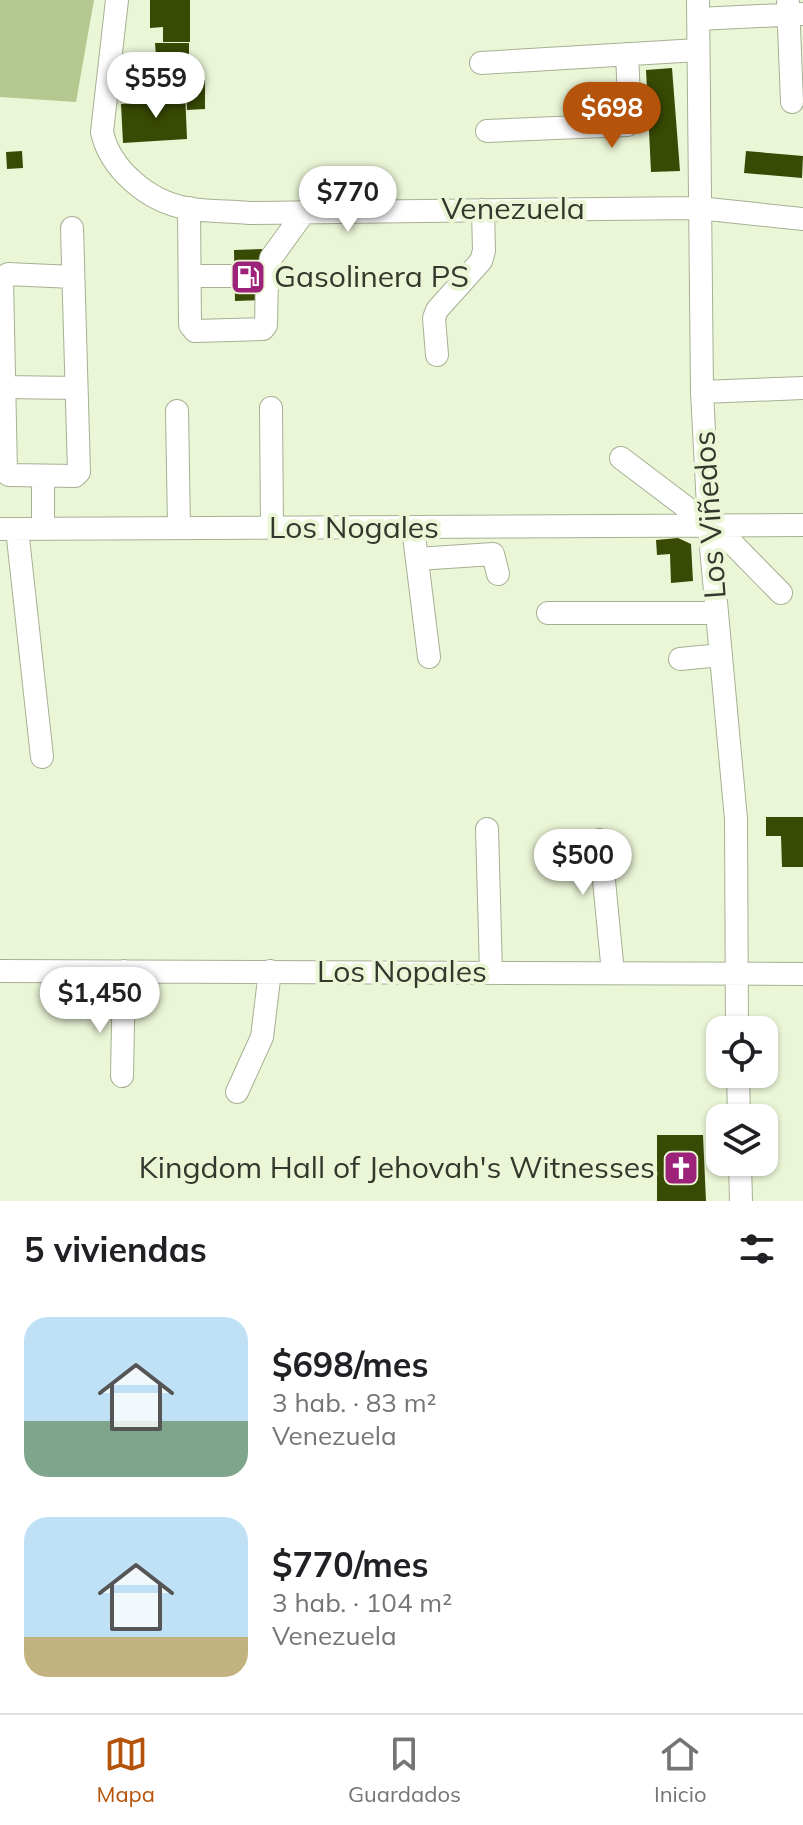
<!DOCTYPE html>
<html lang="es">
<meta charset="utf-8">
<style>
body{margin:0;font-family:Mulish,sans-serif;background:#f6f6f6;color:#202124;height:100vh;display:flex;flex-direction:column;font-size:30px;white-space:nowrap}
*{box-sizing:border-box;margin:0}
p{font-size:26px;color:#757577}
.icon{flex:none;width:44px;height:44px;fill:none;stroke:currentColor;stroke-width:2;stroke-linecap:round;stroke-linejoin:round}
.map{position:relative;height:1201px;overflow:hidden}
.sheet{display:flex;flex-direction:column;background:#fff;flex:1}
.sheet>*{flex:none}
.controls{position:absolute;left:706px;top:1016px;display:grid;gap:16px}
.controls a{display:grid;place-items:center;width:72px;height:72px;border-radius:16px;background:#fff;box-shadow:0 2px 6px #0004;font-size:40px}
.price{position:absolute;translate:-50% -68px;padding:0 18px;border-radius:28px;background:#fff;color:#222;font-size:26px;line-height:52px;filter:drop-shadow(0 2px 4px #0008)}
.price::after{content:'';position:absolute;left:50%;top:48px;width:24px;height:18px;margin-left:-12px;background:inherit;clip-path:polygon(0 0,100% 0,50% 100%)}
.price.active{background:#b45309;color:#fff}
ul{padding:0;list-style:none}
li{display:flex;align-items:center;gap:24px;height:200px;padding:0 24px}
li span{display:grid;place-items:center;flex:none;width:224px;height:160px;border-radius:24px;color:#555}
li>.icon{margin-inline-start:auto}
span .icon{width:96px;height:96px;fill:#fffc;stroke-width:1}
li b{font-size:34px}
h2{display:flex;justify-content:space-between;align-items:center;height:96px;padding:0 24px;font-size:34px}
.dock{display:flex;justify-content:space-around;align-items:center;height:112px;border-top:2px solid #e0e0e0;background:#fff;font-size:22px;color:#757577}
.dock a{display:grid;justify-items:center;gap:4px}
.dock .active{color:#b45309}
.map>svg:first-child{display:block}
.green{fill:#b5c890}
.building{fill:#394a04}
.lines{fill:none;stroke-linecap:round;stroke-linejoin:round}
.minor-tunnel{stroke:#c6d0b5;stroke-width:22;stroke-dasharray:22 11;stroke-linecap:butt}
.minor-casing{stroke:#a6b093;stroke-width:24}
.minor{stroke:#fff;stroke-width:22}
.labels{text-anchor:middle;stroke-width:8;stroke-linejoin:round;paint-order:stroke}
.street-label{font-size:30px;fill:#34382c;stroke:#ebf6d7}
.poi-label{font-size:30px;fill:#34382c;stroke:#ebf6d7;text-anchor:start}
</style>
<div class="map">
<svg width="803" height="1201" viewBox="0 0 803 1201">
<rect width="100%" height="100%" fill="#ebf6d7"/>
<!-- green -->
<path class="green" d="M0,0h94l-18,102 -76,-5z"/>
<!-- building -->
<path class="building" d="M150,0h40v42h-27v-15l-13,1z
M155,43h34v14h-33z
M672,68l8,103 -29,1 -5,-102z
M186,80h19v29l-18,1z
M185,91l2,48 -64,4 -2,-39 43,-2v-10z
M22,151l1,17 -16,1 -1,-17z
M746,151l57,5 -1,22 -58,-5z
M262,249v51l-27,1 -1,-51z
M678,538l13,6 2,37 -22,2 -1,-29 -13,1 -1,-15z
M766,817h37v50h-21l-1,-31h-15z
M657,1135h46l3,66h-49z"/>
<g class="lines">
<!-- minor-tunnel -->
<path class="minor-tunnel" d="M234,276l28,2"/>
<defs>
<path id="minor" d="M117,0l-15,132c8,37 46,69 84,76 20,4 42,3 63,5l449,-5 105,11
M698,0l4,392 7,134 27,293 1,211
M788,3l4,99
M698,19l105,-5
M481,63l217,-13
M487,131l140,-6 3,-5 -3,-66
M189,208l1,117 5,6 68,-2 3,-4 1,-48 4,-19 34,-47
M72,228l7,244 -4,4 -66,-1 -3,-2 -4,-194 6,-5 65,3
M190,276h44
M437,355l-3,-37 3,-8 44,-49 3,-10 -1,-41
M4,387l72,1
M702,392l101,-4
M271,408l1,120
M177,411l2,117
M621,458l107,81 53,54
M413,528l16,129
M0,529l803,-4
M17,529l25,228
M43,529v-53
M417,559l76,-5 5,20
M548,613h169
M680,659l41,-4
M487,829l4,143
M600,840l13,133
M0,971l803,3
M738,1074l1,44
M122,1076l2,-105
M237,1092l25,-55 8,-66
M740,1162l1,39"/>
</defs>
<!-- minor casing -->
<use href="#minor" class="minor-casing"/>
<!-- minor -->
<use href="#minor" class="minor"/>
</g>
<!-- icons -->
<defs>
<symbol id="fuel-square" viewBox="-11 -11 22 22"><rect x="-9" y="-9" width="18" height="18" rx="4" fill="#9d227a" stroke="#ebf6d7"/><path d="M-5.5-6h7V0h2V4h1.3V-2.5L3-4.5l.8-.8L6-3V5H2.5V1h-1V6h-7ZM-4.2-4.7v3.2H.2V-4.7Z" fill="#fff"/></symbol>
<symbol id="church-square" viewBox="-11 -11 22 22"><rect x="-9" y="-9" width="18" height="18" rx="4" fill="#9d227a" stroke="#ebf6d7"/><path d="M-1.2-6h2.4v3.5h3.3v2.4h-3.3V6h-2.4V-.1h-3.3v-2.4h3.3Z" fill="#fff"/></symbol>
</defs>
<g fill-rule="evenodd">
<use href="#fuel-square" x="228" y="257" width="40" height="40"/>
<use href="#church-square" x="661" y="1148" width="40" height="40"/>
</g>
<g class="labels">
<!-- street labels -->
<g class="street-label">
<text x="513" y="219">Venezuela</text>
<text transform="translate(710 515) rotate(-94)" y="10">Los Viñedos</text>
<text x="354" y="538">Los Nogales</text>
<text x="402" y="982">Los Nopales</text>
</g>
<!-- poi labels -->
<g class="poi-label">
<text x="274" y="287">Gasolinera PS</text>
<text x="655" y="1178" text-anchor="end">Kingdom Hall of Jehovah's Witnesses</text>
</g>
</g>
</svg>
<div class="controls">
<a><svg class="icon" aria-label="locate" viewBox="0 0 24 24"><circle cx="12" cy="12" r="6"/><path d="M12 2v4M12 18v4M2 12h4M18 12h4"/></svg></a>
<a><svg class="icon" aria-label="layers" viewBox="0 0 24 24"><path d="M12 4l9 5-9 5-9-5zM3 14l9 5 9-5"/></svg></a>
</div>
<b class="price" style="left:156px;top:120px">$559</b>
<b class="price active" style="left:612px;top:150px">$698</b>
<b class="price" style="left:348px;top:234px">$770</b>
<b class="price" style="left:583px;top:897px">$500</b>
<b class="price" style="left:100px;top:1035px">$1,450</b>
</div>
<section class="sheet">
<h2>5 viviendas<svg class="icon" aria-label="filters" viewBox="0 0 24 24"><path d="M4 7h16M4 17h16"/><circle cx="9" cy="7" r="2"/><circle cx="15" cy="17" r="2"/></svg></h2>
<ul>
<li><span style="background:linear-gradient(#bfe0f5 65%,#7fa58c 0)"><svg class="icon" aria-label="home" viewBox="0 0 24 24"><path d="M3 11l9-7 9 7M6 9v11h12V9"/></svg></span><div><b>$698/mes</b><p>3 hab. · 83 m²</p><p>Venezuela</p></div></li>
<li><span style="background:linear-gradient(#bfe0f5 75%,#c2b280 0)"><svg class="icon" aria-label="home" viewBox="0 0 24 24"><path d="M3 11l9-7 9 7M6 9v11h12V9"/></svg></span><div><b>$770/mes</b><p>3 hab. · 104 m²</p><p>Venezuela</p></div></li>
</ul>
</section>
<nav class="dock">
<a class="active"><svg class="icon" aria-label="map" viewBox="0 0 24 24"><path d="M3 6l6-2 6 2 6-2v14l-6 2-6-2-6 2zM9 4v14M15 6v14"/></svg>Mapa</a>
<a><svg class="icon" aria-label="saved" viewBox="0 0 24 24"><path d="M7 4h10v16l-5-4-5 4z"/></svg>Guardados</a>
<a><svg class="icon" aria-label="home" viewBox="0 0 24 24"><path d="M3 11l9-7 9 7M6 9v11h12V9"/></svg>Inicio</a>
</nav>
